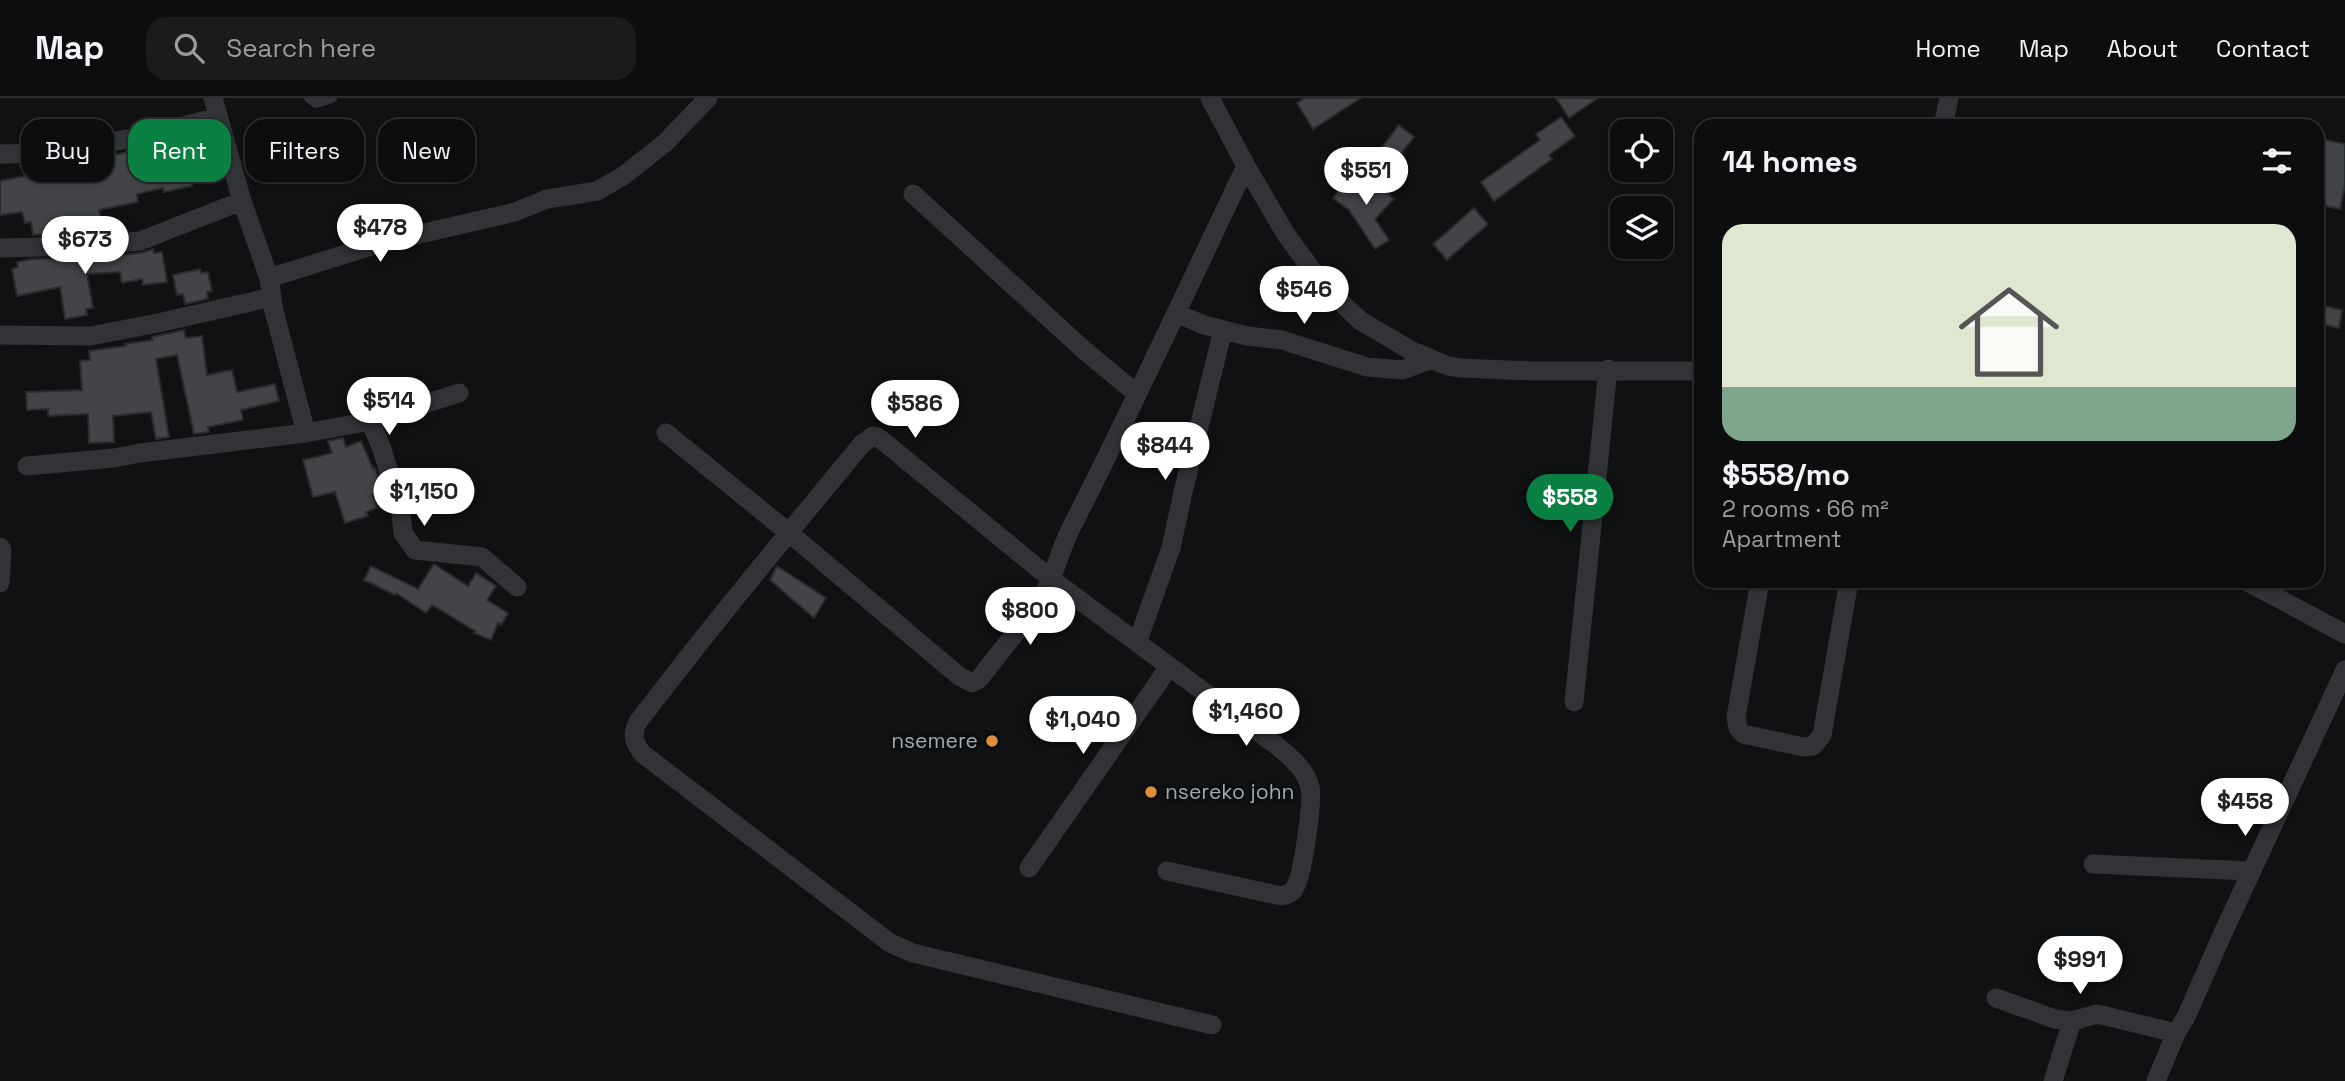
<!DOCTYPE html>
<meta charset="utf-8">
<style>
body{margin:0;font-family:"Space Grotesk",sans-serif;background:#1a1b1c;color:#f1f3f6;height:100vh;display:flex;flex-direction:column;font-size:26px;white-space:nowrap}
*{box-sizing:border-box;margin:0}
p{font-size:23px;color:#9a9c9e}
.icon{flex:none;width:38px;height:38px;fill:none;stroke:currentColor;stroke-width:2;stroke-linecap:round;stroke-linejoin:round}
.map{position:relative;flex:1;overflow:hidden}
.details{position:absolute;left:1694px;top:21px;width:630px;height:469px;display:flex;flex-direction:column;background:#0c0d0e;border-radius:21px;box-shadow:0 2px 5px #0004,0 0 0 2px #2c2d2e}
.details>*{flex:none}
.guide{position:absolute;left:21px;top:21px;width:665px;height:63px;display:flex;gap:14px}
.fabs{position:absolute;left:1610px;top:21px;display:grid;gap:14px}
.fabs a{display:grid;place-items:center;width:63px;height:63px;border-radius:14px;background:#0c0d0e;box-shadow:0 2px 5px #0004,0 0 0 2px #2c2d2e;font-size:35px}
.price{position:absolute;translate:-50% -60px;padding:0 16px;border-radius:24px;background:#fff;color:#222;font-size:23px;line-height:46px;filter:drop-shadow(0 2px 4px #0008)}
.price::after{content:'';position:absolute;left:50%;top:42px;width:21px;height:16px;margin-left:-10px;background:inherit;clip-path:polygon(0 0,100% 0,50% 100%)}
.price.on{background:#0b8043;color:#fff}
ul{padding:0;list-style:none}
li{display:grid;align-content:center;gap:14px;height:371px;padding:0 28px}
li+li{border-top:2px solid #2c2d2e}
li span{display:grid;place-items:center;height:217px;border-radius:21px;color:#555}
li>.icon{margin-inline-start:auto}
span .icon{width:126px;height:126px;fill:#fffc;stroke-width:1}
li b{font-size:30px}
h2{display:flex;justify-content:space-between;align-items:center;height:84px;padding:0 28px;font-size:30px}
.tag{padding:0 24px;border-radius:21px;background:#0c0d0e;box-shadow:0 2px 5px #0004,0 0 0 2px #2c2d2e;font-size:24px;line-height:63px}
.tag.on{background:#0b8043;color:#fff}
header{display:flex;align-items:center;gap:42px;box-sizing:border-box;height:98px;padding:0 35px;background:#0c0d0e;border-bottom:2px solid #2c2d2e}
header strong{font-size:33px}
nav{display:flex;gap:38px;margin-inline-start:auto;font-size:24px}
.search{width:490px;height:63px;background:#1a1b1c;display:flex;align-items:center;gap:18px;box-sizing:border-box;padding:0 24px;border-radius:21px;color:#9a9c9e;font-size:26px}
.map>svg:first-child{display:block}
.building{fill:#424447;stroke:#2b2b2e;stroke-width:2}
.lines{fill:none;stroke-linecap:round;stroke-linejoin:round}
.lane{stroke:#323336;stroke-width:10}
.street{stroke:#323336;stroke-width:19}
.poi-dot{fill:#e18f39;stroke:#0b0c0d;stroke-width:2.5}
.labels{text-anchor:middle;stroke-width:5;stroke-linejoin:round;paint-order:stroke}
.poi-label{font-size:21px;fill:#a3a9b1;stroke:#0b0c0d;text-anchor:end}
</style>
<header>
<strong>Map</strong>
<div class="search"><svg class="icon" aria-label="search" viewBox="0 0 24 24"><circle cx="10" cy="10" r="6"/><path d="M15 15l6 6"/></svg>Search here</div>
<nav><a>Home</a><a>Map</a><a>About</a><a>Contact</a></nav>
</header>
<div class="map">
<svg width="2345" height="983" viewBox="0 0 2345 983">
<rect width="100%" height="100%" fill="#101112"/>
<!-- building -->
<path class="building" d="M1305,0h56l-48,31 -16,-26z
M1556,0h42l-29,20z
M1561,19l14,19 -26,19 3,4 -58,42 -13,-19 59,-42 -4,-6z
M1399,27l15,12 -21,27 -15,-12z
M2317,40l28,6v41l-5,24 -23,-5z
M136,52l4,15 44,-11 8,32 -28,6 -1,-4 -26,6 1,8 -39,8 5,22 -71,3 -2,-13 -6,1 -3,-11 -22,3v-34l55,-11 -1,-4 30,-4z
M1353,75l19,15 5,-6 17,17 -19,20 14,21 -14,9 -26,-39 -16,-12z
M1474,110l14,16 -41,36 -14,-16z
M153,151l1,4 8,-1 5,30 -24,3 -1,-6 -20,4 -2,-11 -33,2 6,34 -7,1 1,6 -22,4 -5,-32 -43,9 -5,-27 6,-2 -1,-5 16,-3 52,-1 56,-5z
M200,171l1,4 7,-1 4,19 -5,1 1,7 -23,5 -2,-10 -6,1 -4,-20z
M2317,206l25,6 -3,18 -22,-5z
M184,232l2,8 16,-2 5,39 25,-5 5,22 38,-8 4,17 -38,9 2,10 -35,7 1,5 -15,2 -17,-79 -21,4 13,78 -13,2 -5,-27 -38,4 1,26 -25,1 -1,-29 -40,2v-7l-21,1 -1,-18 56,-2 -2,-29 10,-1 -1,-9 37,-5 -1,-2 28,-4 -1,-3z
M343,340l3,9 15,-6 12,28 2,-1 7,25 -9,2 4,13 -11,4 2,4 -23,7 -10,-31 -22,5 -10,-37 29,-7 -4,-12z
M434,466l34,22 8,-13 20,13 -9,14 21,13 -7,12 -3,-2 -7,17 -17,-7 1,-2 -43,-26 -6,8 -30,-20 -1,2 -31,-15 7,-14 47,23z
M777,468l49,32 -12,20 -44,-38z"/>
<g class="lines">
<!-- lane -->
<path class="lane" d="M309,0l7,5 16,-5"/>
<!-- street -->
<path class="street" d="M1210,0l36,68 39,67 27,37 25,29 24,22 49,29 38,16 13,2 73,3h167
M1943,28l6,-28
M0,56l55,-1 98,-19 65,-17
M913,96l171,156 53,44
M0,150l84,-2 56,-5 102,-40
M269,180l112,-35 134,-31 32,-13 50,-8 26,-15 42,-33 43,-45
M1176,215l28,12 43,11 35,4 85,27 35,3 30,-11
M0,237l90,1 68,-13 114,-26
M370,323l12,28 19,64 2,20 12,17 67,7 35,30
M306,335l64,-12 89,-28
M666,335l122,99 171,144 13,7 7,-4 61,-77c14,-24 19,-50 31,-74 61,-119 117,-241 175,-362
M27,368l87,-8 26,-5 166,-20 -32,-122 -5,-33 -27,-77 -29,-103
M0,449l2,3 -2,33
M1760,483l-24,136 2,11 5,6 60,13 10,-1 9,-11 27,-154
M2246,483l99,53
M1137,545l34,-95 12,-56 40,-162
M1574,604l34,-333
M2093,766l158,7
M1029,770l140,-201
M1167,773l114,25c5,-1 10,-2 13,-7 9,-12 19,-88 16,-102 -5,-19 -20,-30 -34,-42l-225,-166 -173,-142 -5,-1 -11,8c-76,92 -152,183 -224,278 -7,13 -4,21 5,32l247,189 23,10 299,72
M1996,900l59,21 17,2 25,-7 79,19 10,-16 36,-82 123,-265
M2053,983l19,-60
M2156,983l20,-48"/>
</g>
<!-- markers -->
<g class="poi-dot">
<circle cx="992" cy="643" r="7"/>
<circle cx="1151" cy="694" r="7"/>
</g>
<g class="labels">
<!-- poi labels -->
<g class="poi-label">
<text x="978" y="650">nsemere</text>
<text x="1165" y="701" text-anchor="start">nsereko john</text>
</g>
</g>
</svg>
<div class="fabs">
<a><svg class="icon" aria-label="locate" viewBox="0 0 24 24"><circle cx="12" cy="12" r="6"/><path d="M12 2v4M12 18v4M2 12h4M18 12h4"/></svg></a>
<a><svg class="icon" aria-label="layers" viewBox="0 0 24 24"><path d="M12 4l9 5-9 5-9-5zM3 14l9 5 9-5"/></svg></a>
</div>
<b class="price" style="left:1366px;top:109px">$551</b>
<b class="price" style="left:380px;top:166px">$478</b>
<b class="price" style="left:85px;top:178px">$673</b>
<b class="price" style="left:1304px;top:228px">$546</b>
<b class="price" style="left:389px;top:339px">$514</b>
<b class="price" style="left:915px;top:342px">$586</b>
<b class="price" style="left:1165px;top:384px">$844</b>
<b class="price" style="left:424px;top:430px">$1,150</b>
<b class="price on" style="left:1570px;top:436px">$558</b>
<b class="price" style="left:1030px;top:549px">$800</b>
<b class="price" style="left:1246px;top:650px">$1,460</b>
<b class="price" style="left:1083px;top:658px">$1,040</b>
<b class="price" style="left:2245px;top:740px">$458</b>
<b class="price" style="left:2080px;top:898px">$991</b>
<div class="guide">
<a class="tag">Buy</a>
<a class="tag on">Rent</a>
<a class="tag">Filters</a>
<a class="tag">New</a>
</div>
<section class="details">
<h2>14 homes<svg class="icon" aria-label="filters" viewBox="0 0 24 24"><path d="M4 7h16M4 17h16"/><circle cx="9" cy="7" r="2"/><circle cx="15" cy="17" r="2"/></svg></h2>
<ul>
<li><span style="background:linear-gradient(#dfe7d0 75%,#7fa58c 0)"><svg class="icon" aria-label="home" viewBox="0 0 24 24"><path d="M3 11l9-7 9 7M6 9v11h12V9"/></svg></span><div><b>$558/mo</b><p>2 rooms · 66 m²</p><p>Apartment</p></div></li>
</ul>
</section>
</div>
